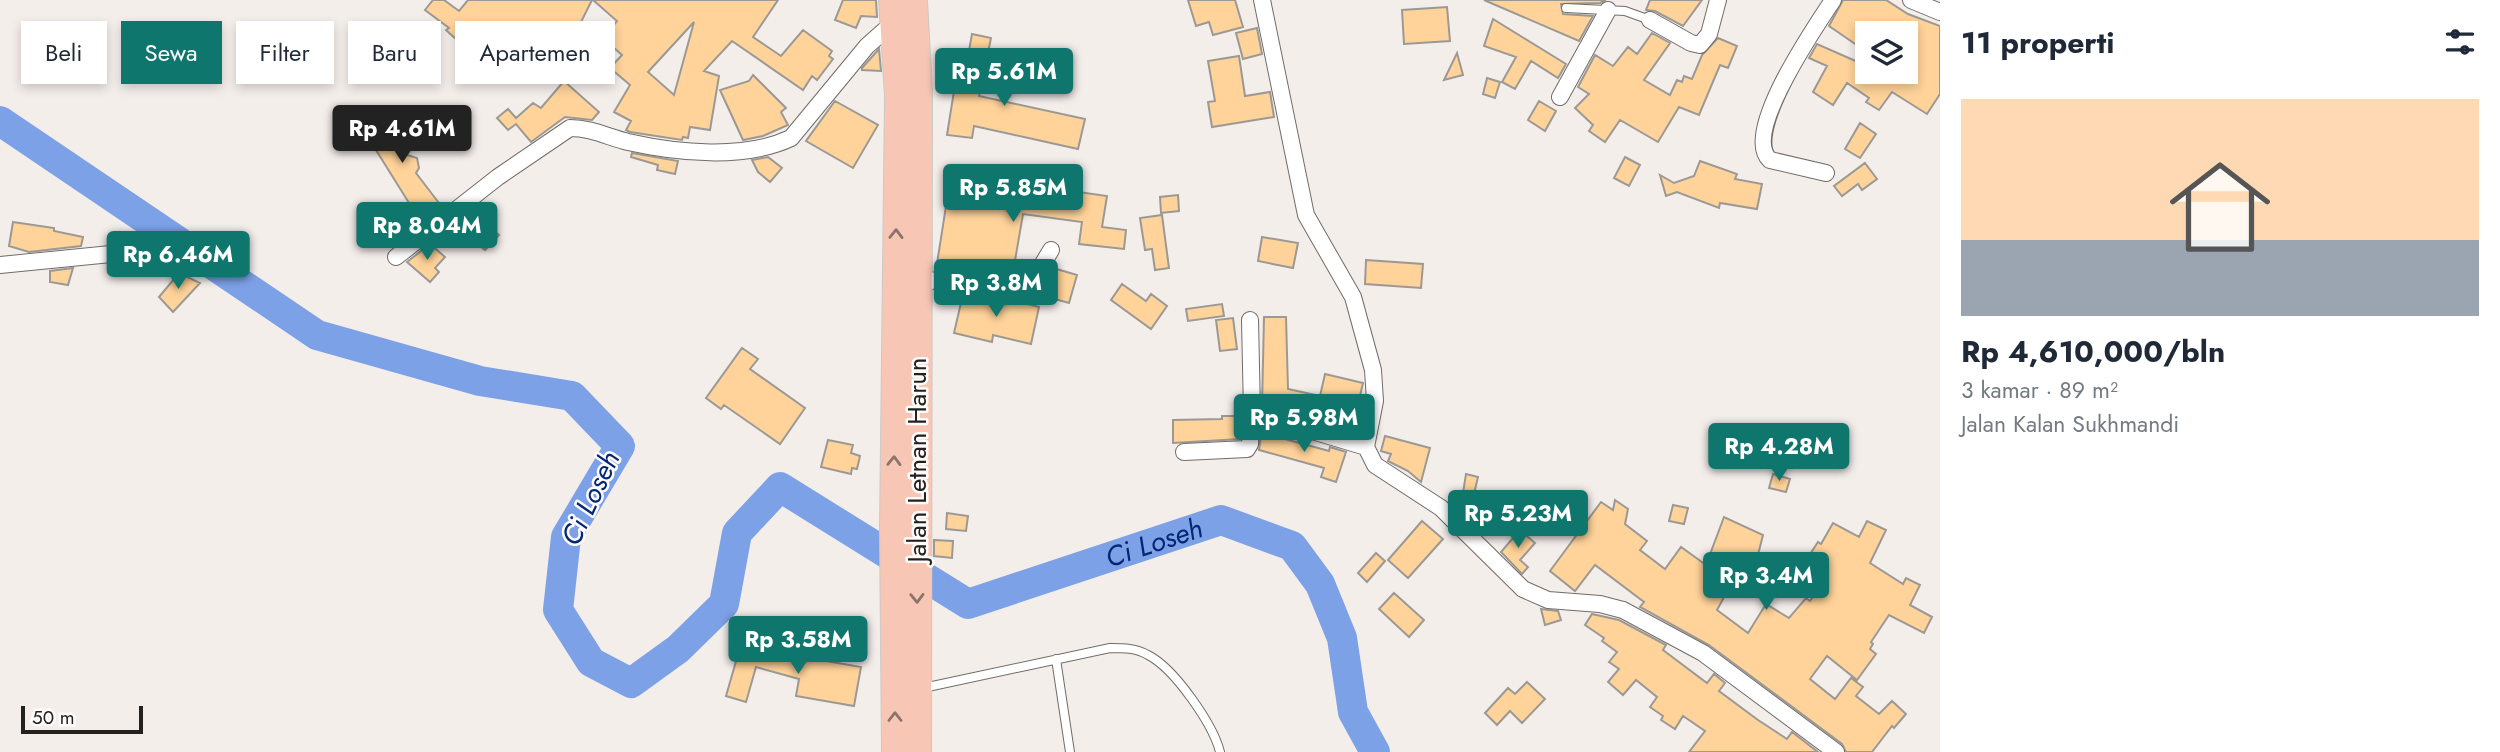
<!DOCTYPE html>
<html lang="id">
<meta charset="utf-8">
<style>
body{margin:0;font-family:Jost,sans-serif;background:#f2f2f3;color:#1f2937;height:100vh;display:flex;flex-direction:column;font-size:26px;white-space:nowrap}
*{box-sizing:border-box;margin:0}
p{font-size:23px;color:#747a83}
.icon{flex:none;width:38px;height:38px;fill:none;stroke:currentColor;stroke-width:2;stroke-linecap:round;stroke-linejoin:round}
.map{position:relative;flex:1;overflow:hidden}
.panel{display:flex;flex-direction:column;background:#fff;width:560px}
.panel>*{flex:none}
.guide{position:absolute;left:21px;top:21px;width:665px;height:63px;display:flex;gap:14px}
.controls{position:absolute;left:1855px;top:21px;display:grid;gap:14px}
.controls a{display:grid;place-items:center;width:63px;height:63px;border-radius:0px;background:#fff;box-shadow:0 4px 10px #0003;font-size:35px}
.scale{position:absolute;left:21px;bottom:18px;width:122px;box-sizing:border-box;padding-left:7px;border:4px solid #232120;border-top:0;font-size:19px;line-height:24px;white-space:nowrap;color:#232120;-webkit-text-stroke:5px #fefcfb;paint-order:stroke}
.price{position:absolute;translate:-50% -60px;padding:0 16px;border-radius:7px;background:#0f766e;color:#fff;font-size:23px;line-height:46px;filter:drop-shadow(0 2px 4px #0008)}
.price::after{content:'';position:absolute;left:50%;top:42px;width:21px;height:16px;margin-left:-10px;background:inherit;clip-path:polygon(0 0,100% 0,50% 100%)}
.price.on{background:#222;color:#fff}
ul{padding:0;list-style:none}
li{display:grid;align-content:center;gap:14px;height:371px;padding:0 21px}
li+li{border-top:2px solid #e0e1e3}
li span{display:grid;place-items:center;height:217px;border-radius:0px;color:#555}
li>.icon{margin-inline-start:auto}
span .icon{width:126px;height:126px;fill:#fffc;stroke-width:1}
li b{font-size:30px}
h2{display:flex;justify-content:space-between;align-items:center;height:84px;padding:0 21px;font-size:30px}
.chip{padding:0 24px;border-radius:0px;background:#fff;box-shadow:0 4px 10px #0003;font-size:24px;line-height:63px}
.chip.on{background:#0f766e;color:#fff}
main{display:flex;flex:1;min-height:0}
.map>svg:first-child{display:block}
.lines{fill:none;stroke-linecap:round;stroke-linejoin:round}
.river{stroke:#7da1e7;stroke-width:30}
.building{fill:#ffd39a;stroke:#9c9994;stroke-width:2;fill-rule:evenodd}
.service-casing{stroke:#716c69;stroke-width:10}
.minor-casing{stroke:#716c69;stroke-width:18}
.primary-casing{stroke:#cacac9;stroke-width:28}
.service{stroke:#fff;stroke-width:8}
.minor{stroke:#fff;stroke-width:16}
.primary{stroke:#f7c6b5;stroke-width:26}
.oneway{stroke:#8d746a}
.labels{text-anchor:middle;stroke-width:5;stroke-linejoin:round;paint-order:stroke}
.street-label{font-size:26px;fill:#232120;stroke:#fefcfb}
.water-label{font-size:28px;font-style:italic;fill:#032675;stroke:#fefcfb}
</style>
<main>
<div class="map">
<svg width="1940" height="752" viewBox="0 0 1940 752">
<rect width="100%" height="100%" fill="#f4eeeb"/>
<g class="lines">
<!-- river -->
<path class="river" id="s1" d="M0,121l317,214 163,46 92,15 48,50 -54,91 -8,73 33,52 40,21 47,-34 46,-45 13,-71 43,-46 188,117 253,-84 71,26 28,38 22,54 11,74 22,40"/>
</g>
<!-- building -->
<path class="building" d="M433,0h11l15,11 9,-11h124l-17,34 -4,-2 -22,34 -20,-12 8,-12 -34,-19 -13,19 -22,-15 -11,13 -11,-10 3,-2 -24,-18z
M593,0h185l-25,37 28,19 22,-26 29,21 -3,5 4,3 -16,21 -5,-4 -9,14 -71,-49 -28,30 15,5 -9,54 -20,-3 -2,11 -5,-1 -1,3 -52,-8 -4,-2 5,-9 -17,-9 16,-27 -20,-17 12,-13 -19,-17 14,-17zM694,22l-20,73 -26,-23z
M843,0h33l1,17 -16,-1 -5,12 -21,-8z
M1188,0h47l8,27 -30,8 -4,-13 -13,4z
M1484,0h122l-6,3 -39,1 2,10 30,2 -14,25z
M1650,0h52l-19,26 -28,-15 -9,-1z
M1843,0h43l22,14 32,12v68l-13,20 -35,-22 -13,18 -13,-8 3,-4 -22,-15 -14,22 -20,-13 14,-26 -18,-8 8,-14 50,22v6h39v-39h-39v19l-38,-26z
M1447,7l3,34 -46,3 -2,-34z
M1493,19l73,45 -8,14 -27,-17 -16,28 -13,-7 14,-25 -32,-11z
M1257,28l5,26 -19,5 -7,-26z
M1652,33l18,10 -26,37 26,15 7,-15 5,2 2,-6 8,3 10,-24 16,-17 19,8 -9,22 -8,-3 -21,50 -20,-8 -21,35 -38,-22 -15,22 -16,-11 4,-6 -18,-17 14,-14 -11,-7 17,-32 18,11 15,-19 9,7z
M972,34l19,4 -12,58 106,23 -7,30 -104,-23 -2,12 -25,-3 11,-69 8,1z
M879,49l2,22 -19,-1v-2z
M1457,53l6,22 -19,5z
M1239,56l6,40 25,-4 4,25 -62,10 -4,-25 7,-1 -7,-40z
M753,75l33,33 -5,4 7,13 -25,11 -20,4 -23,-50 29,-9z
M1487,78l13,4 -5,16 -12,-4z
M564,81l35,31 -7,8 -27,-3 -34,25 -15,-18 -8,6 -11,-12 11,-9 8,9 17,-15 8,5z
M835,101l43,24 -25,43 -47,-27z
M1539,101l17,10 -11,20 -17,-11z
M374,113l30,12 -4,12 4,2 -3,14 16,5 2,10 -3,5 26,34 -17,14 -16,-18 -33,-53 -8,-23z
M1860,123l16,11 -16,24 -15,-9z
M632,153l46,8 -3,13 -18,-4 1,-5 -27,-8z
M768,157l14,11 -12,14 -12,-10 -6,-12z
M1625,157l15,8 -11,21 -15,-8z
M1700,161l37,13 -2,5 27,5 -5,25 -37,-6 -1,5 -42,-16 -11,4 -6,-21 14,8 20,-7z
M1865,163l12,16 -15,11 -4,-6 -16,12 -8,-10z
M968,176l139,20 -5,31 24,3 -2,19 -45,-5 3,-22 -59,-8 -11,64 -76,-8 10,-64 17,3z
M1178,195l1,16 -18,2 -1,-16z
M471,211l28,24 -14,15 -30,-26z
M1162,215l7,53 -14,2 -3,-21 -7,1 -5,-32z
M13,222l41,6v3l29,6 -2,9 -52,6 -20,-6z
M1262,237l36,6 -5,25 -35,-7z
M430,244l15,13 -10,11 4,4 -9,10 -23,-20z
M1366,260l57,4 -2,24 -56,-4z
M73,268l-5,17 -18,-3v-11z
M1053,268l24,7 -8,28 -32,-9z
M179,273l21,10 -27,29 -14,-15z
M1122,284l24,17 5,-7 16,12 -16,23 -40,-29z
M963,294l46,5 30,8 -8,37 -38,-9 -1,7 -38,-9z
M1222,304l2,12 -36,5 -2,-12z
M1264,317h22l2,72 32,7 5,-22 38,9 -4,17 -16,-4 -5,22 -59,-14 -2,6 -15,-5z
M1233,318l4,31 -17,2 -4,-31z
M742,348l16,11 -8,10 55,39 -25,36 -56,-39 -3,4 -15,-11z
M1222,416h19l-1,23 -67,4v-23l49,-1z
M1262,427l9,3 -1,5 59,16 1,-4 16,5 -10,30 -15,-5 3,-9 -65,-18z
M1385,436l45,12 -9,34 -13,-11 -20,-10 3,-7 -10,-3z
M828,440l25,5 -2,8 9,3 -3,13 -5,-1 -1,6 -30,-7z
M1466,474l12,3 -5,21 15,4 -6,24 -11,-3 -11,-11z
M1773,474l17,5 -4,13 -17,-4z
M1615,500l13,9 -3,15 22,17 -7,9 25,19 16,-22 25,18 18,-48 39,18 -15,59 -19,-6 -12,22 31,23 18,-29 23,14 17,-20 4,3 17,-25 -22,-14 13,-20 3,2 12,-21 26,14 8,-16 19,9 -16,33 33,21 3,-6 14,7 -10,20 22,12 -8,16 -35,-18 -18,27 2,2 -3,5 6,5 -19,26 -30,-24 -17,23 25,20 16,-21 12,9 -7,9 23,18 13,-13 14,13 -12,14 -2,-2 -20,26h-26l-4,-8 -133,-99 -69,-38 4,-5 -49,-37 -20,26 -25,-20 51,-69 12,8z
M1673,505l15,3 -4,16 -15,-3z
M947,513l21,3 -2,15 -20,-2z
M1422,521l21,18 -35,39 -20,-18z
M1520,530l15,13 -15,17 8,7 -6,7 -21,-22z
M934,540l19,1 -1,17 -18,-2z
M1376,553l9,8 -18,21 -9,-9z
M1394,593l30,27 -15,17 -30,-28z
M1541,609l17,2 3,9 -16,5z
M1592,614l27,6 47,25 -3,5 44,33 7,-9 11,9 -6,8 39,29 29,19 5,-7 26,20h-129l16,-21 -22,-15 -8,13 -14,-9 2,-4 -13,-9 7,-10 -21,-17 -13,15 -15,-13 11,-13 -10,-7 8,-10 -15,-11 2,-3 -19,-13z
M747,645l56,16v-4l58,10 -7,39 -58,-10 3,-17 -43,-12 -10,35 -20,-6 11,-38 6,1z
M1527,682l18,17 -23,24 -12,-12 -13,14 -12,-12 23,-25 7,6z"/>
<g class="lines">
<defs>
<path id="service" d="M1566,8l59,3 25,9
M1056,659l14,93
M923,688l187,-40c14,0 26,0 38,7 26,13 65,69 72,97"/>
<path id="minor" d="M1262,0l44,215 47,82 20,73 2,31 -9,46 9,18 66,43 82,81 25,11 52,4 23,6 80,43 133,99
M1911,0l29,12
M1650,20l41,23 9,2 9,-11 9,-34
M1560,97l48,-87
M1826,173l-56,-13c-29,-26 46,-134 63,-160
M396,257l102,-80 72,-49c21,0 38,9 58,14 49,11 116,18 163,-4l76,-92 27,-24
M0,265l131,-13
M918,279l93,10 18,-2 22,-37
M1250,320l2,93 114,34
M1184,452l63,-3 3,-5 2,-31"/>
<path id="primary" d="M892,0l6,96 -5,434 2,222
M914,0l5,92 -1,660"/>
</defs>
<!-- service casing -->
<use href="#service" class="service-casing"/>
<!-- minor casing -->
<use href="#minor" class="minor-casing"/>
<!-- primary casing -->
<use href="#primary" class="primary-casing"/>
<!-- service -->
<use href="#service" class="service"/>
<!-- minor -->
<use href="#minor" class="minor"/>
<!-- primary -->
<use href="#primary" class="primary"/>
</g>
<!-- one-way arrows -->
<defs><path id="oneway-chevron" d="M-2-3.5L2.5 0L-2 3.5" fill="none" stroke-width="1.6" stroke-linecap="round" stroke-linejoin="round" transform="scale(1.75)"/></defs>
<g class="oneway">
<use href="#oneway-chevron" transform="translate(896 234) rotate(-89)"/>
<use href="#oneway-chevron" transform="translate(894 461) rotate(-89)"/>
<use href="#oneway-chevron" transform="translate(917 598) rotate(89)"/>
<use href="#oneway-chevron" transform="translate(895 717) rotate(-90)"/>
</g>
<g class="labels">
<!-- street labels -->
<g class="street-label">
<text transform="translate(917 460) rotate(-90)" y="9">Jalan Letnan Harun</text>
</g>
<!-- water labels -->
<g class="water-label">
<text transform="translate(590 498) rotate(-65)" y="10">Ci Loseh</text>
<text dy="10" stroke="none"><textPath href="#s1" startOffset="1675">Ci Loseh</textPath></text>
</g>
</g>
</svg>
<div class="controls">
<a><svg class="icon" aria-label="layers" viewBox="0 0 24 24"><path d="M12 4l9 5-9 5-9-5zM3 14l9 5 9-5"/></svg></a>
</div>
<div class="scale">50 m</div>
<b class="price" style="left:1004px;top:108px">Rp 5.61M</b>
<b class="price on" style="left:402px;top:165px">Rp 4.61M</b>
<b class="price" style="left:1013px;top:224px">Rp 5.85M</b>
<b class="price" style="left:427px;top:262px">Rp 8.04M</b>
<b class="price" style="left:178px;top:291px">Rp 6.46M</b>
<b class="price" style="left:996px;top:319px">Rp 3.8M</b>
<b class="price" style="left:1304px;top:454px">Rp 5.98M</b>
<b class="price" style="left:1779px;top:483px">Rp 4.28M</b>
<b class="price" style="left:1518px;top:550px">Rp 5.23M</b>
<b class="price" style="left:1766px;top:612px">Rp 3.4M</b>
<b class="price" style="left:798px;top:676px">Rp 3.58M</b>
<div class="guide">
<a class="chip">Beli</a>
<a class="chip on">Sewa</a>
<a class="chip">Filter</a>
<a class="chip">Baru</a>
<a class="chip">Apartemen</a>
</div>
</div>
<section class="panel">
<h2>11 properti<svg class="icon" aria-label="filters" viewBox="0 0 24 24"><path d="M4 7h16M4 17h16"/><circle cx="9" cy="7" r="2"/><circle cx="15" cy="17" r="2"/></svg></h2>
<ul>
<li><span style="background:linear-gradient(#ffd9b3 65%,#9aa5b1 0)"><svg class="icon" aria-label="home" viewBox="0 0 24 24"><path d="M3 11l9-7 9 7M6 9v11h12V9"/></svg></span><div><b>Rp 4,610,000/bln</b><p>3 kamar · 89 m²</p><p>Jalan Kalan Sukhmandi</p></div></li>
</ul>
</section>
</main>
